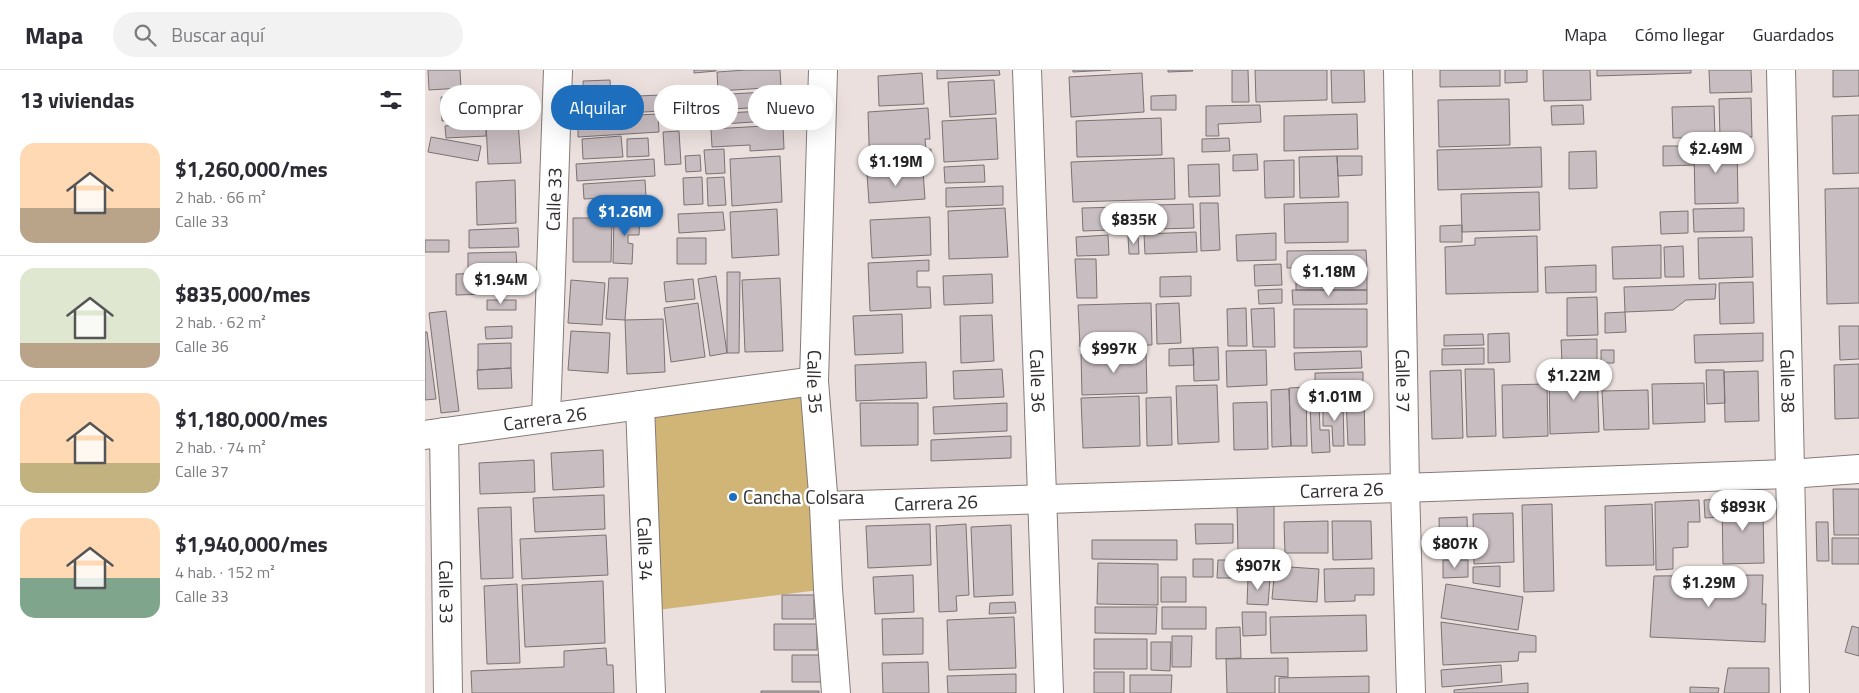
<!DOCTYPE html>
<html lang="es">
<meta charset="utf-8">
<style>
body{margin:0;font-family:"Titillium Web",sans-serif;background:#f2f2f3;color:#2b2b33;height:100vh;display:flex;flex-direction:column;font-size:19px;white-space:nowrap}
*{box-sizing:border-box;margin:0}
p{font-size:16px;color:#7c7c81}
.icon{flex:none;width:28px;height:28px;fill:none;stroke:currentColor;stroke-width:2;stroke-linecap:round;stroke-linejoin:round}
.map{position:relative;flex:1;overflow:hidden}
.side{display:flex;flex-direction:column;background:#fff;width:425px}
.side>*{flex:none}
.guide{position:absolute;left:15px;top:15px;width:475px;height:45px;display:flex;gap:10px}
.price{position:absolute;translate:-50% -42px;padding:0 11px;border-radius:18px;background:#fff;color:#222;font-size:16px;line-height:32px;filter:drop-shadow(0 1px 2px #0008)}
.price::after{content:'';position:absolute;left:50%;top:30px;width:15px;height:11px;margin-left:-8px;background:inherit;clip-path:polygon(0 0,100% 0,50% 100%)}
.price.active{background:#1d6fbe;color:#fff}
ul{padding:0;list-style:none}
li{display:flex;align-items:center;gap:15px;height:125px;padding:0 20px}
li+li{border-top:1px solid #e1e1e2}
li span{display:grid;place-items:center;flex:none;width:140px;height:100px;border-radius:15px;color:#555}
li>.icon{margin-inline-start:auto}
span .icon{width:60px;height:60px;fill:#fffc;stroke-width:1}
li b{font-size:21px}
h2{display:flex;justify-content:space-between;align-items:center;height:60px;padding:0 20px;font-size:21px}
.tag{padding:0 18px;border-radius:22px;background:#fff;box-shadow:0 5px 20px #0002;font-size:18px;line-height:45px}
.tag.active{background:#1d6fbe;color:#fff}
header{display:flex;align-items:center;gap:30px;box-sizing:border-box;height:70px;padding:0 25px;background:#fff;border-bottom:1px solid #e1e1e2}
header strong{font-size:24px}
nav{display:flex;gap:28px;margin-inline-start:auto;font-size:18px}
.search{width:350px;height:45px;background:#f2f2f3;display:flex;align-items:center;gap:12px;box-sizing:border-box;padding:0 18px;border-radius:28px;color:#7c7c81;font-size:19px}
main{display:flex;flex:1;min-height:0}
.map>svg:first-child{display:block}
.grass{fill:#d0b577}
.building{fill:#c8bdc0;stroke:#7b7273}
.lines{fill:none;stroke-linecap:round;stroke-linejoin:round}
.minor-casing{stroke:#857b79;stroke-width:30}
.tertiary-casing{stroke:#857b79;stroke-width:30}
.minor{stroke:#fff;stroke-width:28}
.tertiary{stroke:#fff;stroke-width:28}
.poi-dot{fill:#1d6fbe;stroke:#fff;stroke-width:2}
.labels{text-anchor:middle;stroke-width:5;stroke-linejoin:round;paint-order:stroke}
.street-label{font-size:19px;fill:#332f2e;stroke:#fff}
.poi-label{font-size:19px;fill:#332f2e;stroke:#fff;text-anchor:start}
</style>
<header>
<strong>Mapa</strong>
<div class="search"><svg class="icon" aria-label="search" viewBox="0 0 24 24"><circle cx="10" cy="10" r="6"/><path d="M15 15l6 6"/></svg>Buscar aquí</div>
<nav><a>Mapa</a><a>Cómo llegar</a><a>Guardados</a></nav>
</header>
<main>
<section class="side">
<h2>13 viviendas<svg class="icon" aria-label="filters" viewBox="0 0 24 24"><path d="M4 7h16M4 17h16"/><circle cx="9" cy="7" r="2"/><circle cx="15" cy="17" r="2"/></svg></h2>
<ul>
<li><span style="background:linear-gradient(#ffd9b3 65%,#b9a48a 0)"><svg class="icon" aria-label="home" viewBox="0 0 24 24"><path d="M3 11l9-7 9 7M6 9v11h12V9"/></svg></span><div><b>$1,260,000/mes</b><p>2 hab. · 66 m²</p><p>Calle 33</p></div></li>
<li><span style="background:linear-gradient(#dfe7d0 75%,#b9a48a 0)"><svg class="icon" aria-label="home" viewBox="0 0 24 24"><path d="M3 11l9-7 9 7M6 9v11h12V9"/></svg></span><div><b>$835,000/mes</b><p>2 hab. · 62 m²</p><p>Calle 36</p></div></li>
<li><span style="background:linear-gradient(#ffd9b3 70%,#c2b280 0)"><svg class="icon" aria-label="home" viewBox="0 0 24 24"><path d="M3 11l9-7 9 7M6 9v11h12V9"/></svg></span><div><b>$1,180,000/mes</b><p>2 hab. · 74 m²</p><p>Calle 37</p></div></li>
<li><span style="background:linear-gradient(#ffd9b3 60%,#7fa58c 0)"><svg class="icon" aria-label="home" viewBox="0 0 24 24"><path d="M3 11l9-7 9 7M6 9v11h12V9"/></svg></span><div><b>$1,940,000/mes</b><p>4 hab. · 152 m²</p><p>Calle 33</p></div></li>
</ul>
</section>
<div class="map">
<svg width="1434" height="623" viewBox="0 0 1434 623">
<rect width="100%" height="100%" fill="#ebe0de"/>
<!-- grass -->
<path class="grass" d="M389,311l14,208 -179,22 -9,-206z"/>
<!-- building -->
<path class="building" d="M3,0h32l1,18 -32,2z
M269,0h22v1l-22,2z
M321,0h34l1,17 -63,4 -1,-19z
M512,0h62l1,5 -63,4z
M648,0h38l-38,2z
M743,0h24l1,1 -25,1z
M807,0h16l1,32h-17z
M830,0h72v30l-71,2z
M906,0h33l1,32 -33,1z
M1015,0h60v16l-60,1z
M1080,0h22v12l-22,1z
M1118,0h47l1,30 -47,1z
M1172,0h94v3l-94,3z
M1284,0h42l1,22 -42,1z
M1408,0h26v26l-26,1z
M497,3l2,31 -45,2 -1,-30z
M717,3l2,39 -73,5 -2,-40z
M185,10l1,17 -27,2 -1,-18z
M569,10l2,34 -46,3 -2,-35z
M358,21l1,15 -87,5 -1,-15z
M235,25l1,16 -87,5 -1,-17z
M751,25v15h-25v-14z
M32,26l1,24 -16,1 -1,-24z
M1326,28l1,39 -32,1 -1,-39z
M1084,29l1,46 -71,2 -1,-47z
M835,35l1,17 -43,2 1,12h-13v-30z
M1158,35l1,19 -32,1 -1,-19z
M1289,36l1,31 -42,1 -1,-31z
M503,38l2,31h-5l1,11 5,-1v18l-61,4 -2,-59z
M359,40v10l-77,5 -1,-11z
M233,44l1,18 -81,5v-19z
M932,44l1,35 -74,2v-35z
M1434,45v58l-26,1 -1,-58z
M571,48l2,41 -54,3 -2,-41z
M736,48l1,37 -85,2 -1,-36z
M93,51l3,42 -33,1 -2,-41z
M61,53v13l-40,2 -1,-12z
M358,55l1,24 -34,2v-6l-38,2 -1,-18z
M254,61l2,33 -16,1 -2,-33z
M196,66l2,21 -40,2 -1,-20z
M6,67l50,9 -3,15 -50,-9z
M223,68l1,18 -22,1v-18z
M804,68l1,13 -28,1v-13z
M1312,74l1,59 -43,1 -1,-58z
M1238,76h31v19l-31,1z
M1116,77l1,40 -104,3 -1,-40z
M299,79l1,24 -19,1 -2,-24z
M1171,81l1,37 -28,1v-37z
M832,84l1,16 -25,1v-16z
M275,85l1,16 -15,1 -1,-16z
M355,86l2,46 -50,4 -2,-47z
M912,86h25v19l-24,1z
M912,86l2,41 -39,1 -1,-41z
M749,88l1,41 -102,3 -2,-40z
M229,89l1,17 -78,5 -1,-17z
M869,90v37l-29,1 -1,-37z
M794,94l1,32 -31,1 -1,-32z
M559,95l1,17 -40,1 -1,-16z
M498,101l2,28 -56,4 -2,-29z
M277,107l1,27 -19,1 -1,-27z
M299,107l2,28 -18,1 -1,-28z
M90,110l1,43 -39,2 -1,-43z
M220,110l1,16 -62,3 -1,-15z
M578,116v19l-57,2v-19z
M1434,118v115l-32,1 -2,-115z
M1114,122l1,38 -78,2 -1,-38z
M923,132v40l-63,1 -1,-39z
M775,133h18l2,47 -19,1z
M768,134l1,24 -38,1 -1,-24z
M697,137v10h19v12l-58,2 -1,-23z
M580,138l3,49 -59,2 -1,-48z
M1319,138v23l-50,1 -1,-23z
M352,139l2,46 -47,3 -2,-46z
M1263,141v22l-27,1 -1,-22z
M298,142l2,18 -46,3 -1,-19z
M189,145h26l-1,20h-11v8l5,1 -1,20 -19,-1z
M505,147l1,38 -59,3 -2,-38z
M148,148h39l-1,44h-38z
M1037,155v17h-22v-16z
M93,158l1,19 -50,1v-18z
M771,162l1,20 -52,2 -1,-20z
M851,163v27l-39,1 -1,-26z
M683,165l1,20 -32,1 -1,-19z
M703,166h10l1,18h-10z
M1112,166l1,56 -92,2 -1,-47 30,-2v-7z
M1327,167l1,40 -54,2 -1,-41z
M252,168h29v26h-29z
M0,170h24v12h-24z
M1236,175v33l-48,1 -1,-32z
M1258,176l1,31h-19l-1,-30z
M941,180l1,17 -80,1v-17z
M91,182l1,16 -49,1v-16z
M650,189h21l1,39h-20z
M504,190v11h-12v16h13l1,21 -61,3 -2,-48z
M856,194l1,21 -27,1 -1,-21z
M1171,195v27l-50,1 -1,-26z
M942,201v19h-71v-18z
M98,202l1,21 -68,2v-21z
M302,202h13l-1,81h-12z
M567,204l1,29 -49,2 -1,-29z
M291,206l11,77 -17,3 -12,-77z
M766,206v20l-31,1v-20z
M184,208h19l-3,42 -19,-1z
M355,208l3,73 -38,1 -3,-72z
M268,209l2,20 -29,3 -2,-20z
M146,210l34,3 -3,42 -34,-2z
M1328,212l1,41 -34,1 -1,-41z
M1291,214l-1,15 -29,1 -13,10 -48,2 -1,-25z
M857,219v14l-23,1 -1,-14z
M867,220h75v14l-74,1z
M1172,227l1,38 -31,1v-38z
M62,230h29v10h-29z
M273,233l7,54 -34,5 -7,-54z
M726,233l1,42 -72,2 -2,-42z
M754,233l2,40 -24,1 -1,-40z
M821,238l1,38h-19l-1,-37z
M849,238l1,39h-22l-2,-38z
M869,239h73v38l-73,1z
M21,241l13,100 -18,2 -12,-100z
M1200,242l1,20 -21,1v-20z
M477,244l1,39 -48,2 -2,-39z
M567,245l2,46 -33,2 -1,-47z
M238,249l2,53 -38,2 -2,-54z
M87,256v12l-26,1 -1,-12z
M1414,256h20v33l-19,1z
M146,261l39,2 -2,40 -40,-3z
M0,262h2l9,67 -11,1z
M1084,263l1,29 -22,1v-29z
M1338,263v28l-68,2 -1,-28z
M1058,264l1,11 -40,1v-11z
M1172,269v22l-35,2 -1,-23z
M86,273v25l-33,2v-26z
M793,277l1,33 -25,1 -1,-33z
M768,278l1,17 -25,1v-17z
M1059,278v16l-42,1v-16z
M841,280l1,35 -40,2 -1,-36z
M1176,280h13v13h-13z
M936,281l1,17 -67,2 -1,-17z
M721,283l1,40 -65,2 -1,-41z
M501,292l1,36 -71,3 -1,-36z
M1434,294v54l-24,1 -1,-54z
M86,298l1,20 -34,1 -1,-19z
M577,299l2,28 -50,2 -1,-28z
M1040,299h29l2,67 -29,1z
M1172,299l2,63 -49,2 -1,-64z
M1036,300l2,68 -31,1 -2,-68z
M1281,300h18l1,33 -18,1z
M1333,301l1,50 -34,1 -1,-50z
M938,302v17l-48,1v-17z
M1279,313l1,39 -52,2 -1,-40z
M1122,314l1,52 -45,2 -1,-53z
M792,315l2,57 -41,2 -2,-58z
M881,317l1,59h-16l-2,-58z
M864,319l2,57 -19,1 -1,-57z
M1223,320l1,39 -45,1 -2,-39z
M714,326l1,50 -57,2 -2,-50z
M746,327l1,48 -25,1 -1,-48z
M939,327l1,48h-17l-2,-47z
M842,332l1,47 -34,1 -1,-47z
M435,333h58v42l-57,1z
M582,333v28l-73,3 -1,-27z
M898,333h20l1,43h-11l-1,-20h-9z
M894,334l1,26h9l1,22 -18,1 -2,-48z
M586,366v22l-80,3v-21z
M178,380l1,37 -51,3 -2,-37z
M109,390l1,32 -55,2 -1,-31z
M1408,419h26v46h-25z
M179,425l1,34 -70,3 -2,-34z
M1297,429v18l-17,1 -1,-18z
M1297,429h32l9,12 1,52 -41,1z
M1274,430l1,22h-12v25l-15,1v21l-17,1 -1,-68z
M849,434v47l-36,1 -1,-47z
M1127,434l2,87 -30,1 -2,-87z
M1227,434l2,61 -48,1 -1,-60z
M86,437l2,71 -32,1 -3,-71z
M1088,443l1,49 -40,2 -1,-50z
M1042,447l1,39 -28,1 -1,-39z
M903,451v32h-43l-1,-31z
M907,451h39l1,38 -39,1z
M1391,452h12l1,39h-12z
M505,454l1,41 -63,3 -2,-42z
M541,454l3,71 -13,1 1,15 -18,1 -3,-86z
M770,454h38v19l-37,1z
M586,455l2,70 -39,2 -3,-70z
M181,465l2,40 -86,4 -2,-40z
M1407,468h27v26h-27z
M667,470h85v20l-85,-1z
M768,489h20v18h-20z
M793,490h25v18h-26z
M1018,490h25v17l-25,1z
M673,493l60,1v41l-61,-1z
M850,496l44,3 -2,33 -45,-3z
M1075,496v21l-27,-4v-16z
M949,498v27h-19v6l-30,1 -1,-33z
M488,505l1,37 -39,2 -2,-37z
M1338,505l-1,29h4l-1,38 -115,-5 4,-61z
M736,507h25v25h-25z
M823,508l22,1 -2,26 -21,-1z
M178,511l2,62 -80,4 -3,-62z
M92,514l3,79 -33,1 -3,-78z
M1021,514l77,13 -5,33 -77,-12z
M357,525h32v24h-32z
M590,532l1,11 -27,1 1,-11z
M670,537h62l-1,27 -61,-1z
M737,537h44v22h-44z
M817,542h24v23l-23,1z
M941,545l1,36 -96,2 -1,-36z
M589,547l2,51 -67,2 -2,-50z
M498,548v36l-40,1 -1,-36z
M1016,552l95,14v16h-17l-1,9 -75,4z
M349,554h43v26h-43z
M1427,556l7,2v28l-14,-4z
M815,557l1,31 -25,1v-31z
M747,566h20l-1,31h-19z
M669,569h53v30h-53z
M726,572h20l-1,29 -19,-1z
M181,578l1,17h6l1,28h-142l-1,-22 93,-4v-16z
M367,585h34v27h-34z
M863,588v19l-13,-1v17h-48l-1,-34z
M503,592l1,31h-46l-1,-30z
M1076,595l1,17 -60,5 -1,-17z
M1303,598h41v25h-45z
M669,602h30v21h-30z
M591,604v19h-68l-1,-17z
M705,605h42l-1,18h-41z
M944,606v17h-90v-15z
M1103,613v10h-74v-3z
M1265,617l29,1 -1,5h-28z
M336,621h58v2h-58z"/>
<g class="lines">
<defs>
<g id="minor">
<path id="s1" d="M398,0l-9,311 10,125 4,83 8,104"/>
<path id="s2" d="M602,0l22,623"/>
<path id="s3" d="M1356,0l14,623"/>
<path id="s4" d="M215,335l11,288"/>
<path id="s5" d="M121,348l12,-348"/>
<path id="s6" d="M19,362l4,261"/>
<path id="s7" d="M0,365l389,-54"/>
<path id="s8" d="M399,436l607,-19 358,-13 70,-5"/>
</g>
<g id="tertiary">
<path id="s9" d="M973,0l7,417 6,206"/>
</g>
</defs>
<!-- minor casing -->
<use href="#minor" class="minor-casing"/>
<!-- tertiary casing -->
<use href="#tertiary" class="tertiary-casing"/>
<!-- minor -->
<use href="#minor" class="minor"/>
<!-- tertiary -->
<use href="#tertiary" class="tertiary"/>
</g>
<!-- markers -->
<circle class="poi-dot" cx="308" cy="427" r="5"/>
<g class="labels">
<!-- street labels -->
<g class="street-label">
<text dy="7" stroke="none"><textPath href="#s5" startOffset="219">Calle 33</textPath></text>
<text dy="7" stroke="none"><textPath href="#s1" startOffset="312">Calle 35</textPath></text>
<text dy="7" stroke="none"><textPath href="#s2" startOffset="311">Calle 36</textPath></text>
<text dy="7" stroke="none"><textPath href="#s9" startOffset="311">Calle 37</textPath></text>
<text dy="7" stroke="none"><textPath href="#s3" startOffset="311">Calle 38</textPath></text>
<text dy="7" stroke="none"><textPath href="#s7" startOffset="121">Carrera 26</textPath></text>
<text dy="7" stroke="none"><textPath href="#s8" startOffset="518">Carrera 26</textPath></text>
<text dy="7" stroke="none"><textPath href="#s8" startOffset="112">Carrera 26</textPath></text>
<text dy="7" stroke="none"><textPath href="#s4" startOffset="144">Calle 34</textPath></text>
<text dy="7" stroke="none"><textPath href="#s6" startOffset="160">Calle 33</textPath></text>
</g>
<!-- poi labels -->
<g class="poi-label">
<text x="318" y="434">Cancha Colsara</text>
</g>
</g>
</svg>
<b class="price" style="left:1291px;top:104px">$2.49M</b>
<b class="price" style="left:471px;top:117px">$1.19M</b>
<b class="price active" style="left:200px;top:167px">$1.26M</b>
<b class="price" style="left:709px;top:175px">$835K</b>
<b class="price" style="left:904px;top:227px">$1.18M</b>
<b class="price" style="left:76px;top:235px">$1.94M</b>
<b class="price" style="left:689px;top:304px">$997K</b>
<b class="price" style="left:1149px;top:331px">$1.22M</b>
<b class="price" style="left:910px;top:352px">$1.01M</b>
<b class="price" style="left:1318px;top:462px">$893K</b>
<b class="price" style="left:1030px;top:499px">$807K</b>
<b class="price" style="left:833px;top:521px">$907K</b>
<b class="price" style="left:1284px;top:538px">$1.29M</b>
<div class="guide">
<a class="tag">Comprar</a>
<a class="tag active">Alquilar</a>
<a class="tag">Filtros</a>
<a class="tag">Nuevo</a>
</div>
</div>
</main>
